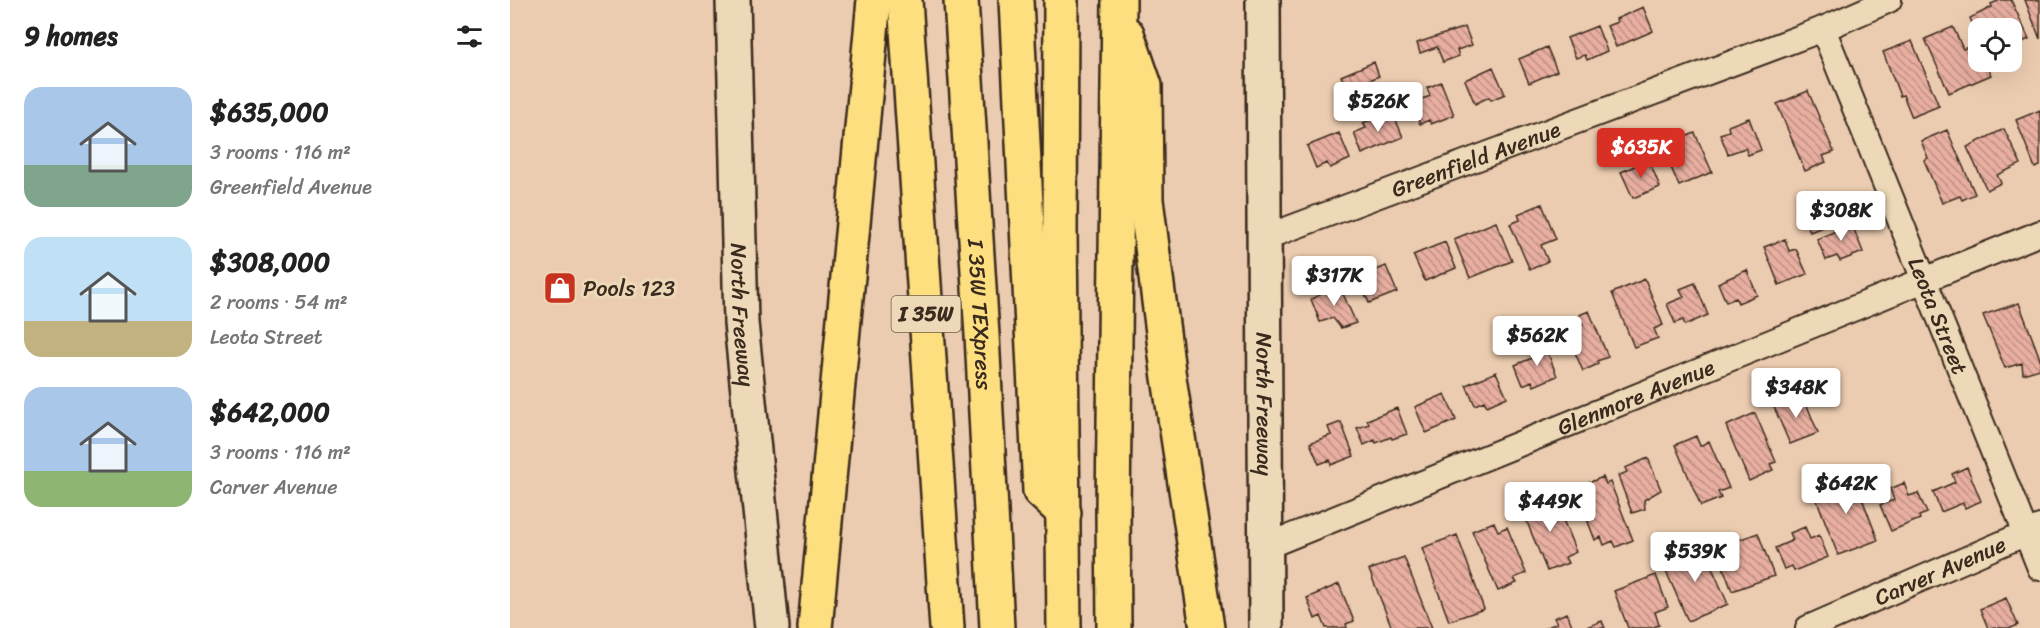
<!DOCTYPE html>
<meta charset="utf-8">
<style>
body{margin:0;font-family:Sriracha,sans-serif;background:#f2f2f2;color:#222;height:100vh;display:flex;flex-direction:column;font-size:22px;white-space:nowrap}
*{box-sizing:border-box;margin:0}
p{font-size:20px;color:#767676}
.icon{flex:none;width:33px;height:33px;fill:none;stroke:currentColor;stroke-width:2;stroke-linecap:round;stroke-linejoin:round}
.map{position:relative;flex:1;overflow:hidden}
.drawer{display:flex;flex-direction:column;background:#fff;width:510px}
.drawer>*{flex:none}
.fabs{position:absolute;left:1458px;top:18px;display:grid;gap:12px}
.fabs a{display:grid;place-items:center;width:54px;height:54px;border-radius:12px;background:#fff;box-shadow:0 6px 24px #0002;font-size:30px}
.price{position:absolute;translate:-50% -51px;padding:0 14px;border-radius:6px;background:#fff;color:#222;font-size:20px;line-height:39px;filter:drop-shadow(0 2px 3px #0008)}
.price::after{content:'';position:absolute;left:50%;top:36px;width:18px;height:14px;margin-left:-9px;background:inherit;clip-path:polygon(0 0,100% 0,50% 100%)}
.price.selected{background:#d93025;color:#fff}
ul{padding:0;list-style:none}
li{display:flex;align-items:center;gap:18px;height:150px;padding:0 24px}
li span{display:grid;place-items:center;flex:none;width:168px;height:120px;border-radius:18px;color:#555}
li>.icon{margin-inline-start:auto}
span .icon{width:72px;height:72px;fill:#fffc;stroke-width:1}
li b{font-size:26px}
h2{display:flex;justify-content:space-between;align-items:center;height:72px;padding:0 24px;font-size:26px}
main{display:flex;flex:1;min-height:0}
.map>svg:first-child{display:block}
.building{fill:url(#building-back-hatch);stroke:#3b2a1e;stroke-width:1.5}
.lines{fill:none;stroke-linecap:round;stroke-linejoin:round}
.street-casing{stroke:#3b2a1e;stroke-width:28}
.secondary-casing{stroke:#3b2a1e;stroke-width:38}
.highway-casing{stroke:#3b2a1e;stroke-width:38}
.street{stroke:#edd9b7;stroke-width:24}
.secondary{stroke:#edd9b7;stroke-width:33}
.highway{stroke:#fddf80;stroke-width:33}
.labels{text-anchor:middle;stroke-width:6;stroke-linejoin:round;paint-order:stroke}
.shield{fill:#edd9b7;stroke:#705e4c;stroke-width:1.5}
.shield-label{font-size:21px;font-weight:bold;fill:#3b2a1e}
.street-label{font-size:22px;fill:#3b2a1e;stroke:#edd9b7}
.poi-label{font-size:22px;fill:#3b2a1e;stroke:#edd9b7;text-anchor:start}
</style>
<main>
<section class="drawer">
<h2>9 homes<svg class="icon" aria-label="filters" viewBox="0 0 24 24"><path d="M4 7h16M4 17h16"/><circle cx="9" cy="7" r="2"/><circle cx="15" cy="17" r="2"/></svg></h2>
<ul>
<li><span style="background:linear-gradient(#a9c7e8 65%,#7fa58c 0)"><svg class="icon" aria-label="home" viewBox="0 0 24 24"><path d="M3 11l9-7 9 7M6 9v11h12V9"/></svg></span><div><b>$635,000</b><p>3 rooms · 116 m²</p><p>Greenfield Avenue</p></div></li>
<li><span style="background:linear-gradient(#bfe0f5 70%,#c2b280 0)"><svg class="icon" aria-label="home" viewBox="0 0 24 24"><path d="M3 11l9-7 9 7M6 9v11h12V9"/></svg></span><div><b>$308,000</b><p>2 rooms · 54 m²</p><p>Leota Street</p></div></li>
<li><span style="background:linear-gradient(#a9c7e8 70%,#8fb573 0)"><svg class="icon" aria-label="home" viewBox="0 0 24 24"><path d="M3 11l9-7 9 7M6 9v11h12V9"/></svg></span><div><b>$642,000</b><p>3 rooms · 116 m²</p><p>Carver Avenue</p></div></li>
</ul>
</section>
<div class="map">
<svg width="1530" height="628" viewBox="0 0 1530 628">
<defs>
<pattern id="building-back-hatch" width="6" height="6" patternUnits="userSpaceOnUse" patternTransform="scale(1.5)"><rect width="6" height="6" fill="#e8afa1"/><path d="M-1 5l2 2M0 0l6 6M5-1l2 2" fill="none" stroke="#bd8f83"/></pattern>
</defs>
<rect width="100%" height="100%" fill="#ecccb0"/>
<filter id="ink" filterUnits="userSpaceOnUse"><feTurbulence type="fractalNoise" baseFrequency=".0167" numOctaves="2"/><feDisplacementMap in="SourceGraphic" scale="12" xChannelSelector="R" yChannelSelector="G"/><feConvolveMatrix kernelMatrix="1 2 1 2 8 2 1 2 1" color-interpolation-filters="sRGB"/></filter>
<g filter="url(#ink)">
<!-- building -->
<path class="building" d="M1490,0h11l18,39 -17,8v-19h-34v9l-8,-19 22,-11 -1,-3z
M1515,0h15v39z
M1133,7l10,24 -37,16 -9,-21 10,-4 -1,-3z
M1087,26l10,25 -20,9 -2,-5 -9,3 -9,-20z
M955,27l7,18 -15,5 2,6 -16,6 -6,-15 -17,6 -3,-10z
M1443,27l10,22 15,-6v19h8l5,13 -42,18 -24,-54z
M1402,41l27,65 -27,11 -9,-22 -3,1 -17,-44z
M1037,47l10,24 -28,12 -10,-24z
M864,62l5,14 -16,7 3,8 -16,6 -9,-21z
M983,67l12,27 -14,6 -2,-3 -14,7 -10,-24z
M931,82l13,33 -23,9 -2,-4 -9,4 -8,-21 18,-7 -3,-8z
M1298,91l26,61 -11,4 3,6 -21,9 -28,-67z
M1530,110v56l-5,2 -19,-48z
M882,111l11,26 -41,17 -8,-21 12,-5 -3,-5z
M1239,118l12,32 -13,5 -3,-7 -17,6 -8,-20 9,-3 -1,-5z
M1494,129l17,35 -24,11 4,8 -14,7 -20,-43z
M1437,130l28,64 -13,6 -2,-4 -18,7 -18,-43 4,-2 -7,-17z
M829,133l11,26 -20,9 -3,-5 -11,5 -9,-22z
M1185,133l17,39 -33,14 -15,-35 18,-7 -2,-5z
M1139,160l11,27 -27,11 -12,-26z
M1309,198l11,26 -20,8 -11,-26z
M1032,204l14,35 -15,6 7,16 -18,9 -20,-46 10,-4 -2,-6z
M1339,217l14,35 -23,9 -3,-5 -11,4 -9,-21 19,-8 -3,-7z
M986,222l16,39 -42,17 -16,-39z
M1275,239l4,12 7,-2 11,25 -28,11 -15,-38z
M935,242l11,26 -31,13 -12,-26z
M876,266l11,26 -28,11 -11,-25z
M1237,270l10,25 -19,8 -2,-5 -10,4 -8,-19z
M1135,279l18,46 -9,4 4,9 -24,9 -22,-54z
M1185,283l13,32 -23,10 -2,-5 -8,3 -8,-19 17,-7 -4,-8z
M829,285l17,38 -15,5 -8,-10 -13,4 -9,-23z
M1509,303l21,56v10l-17,5 -1,-11 -17,5 -22,-53z
M1079,311l19,46 -11,4 1,3 -15,7 -17,-39 17,-7 -4,-10z
M1034,343l13,33 -23,10 -2,-5 -9,4 -8,-20 17,-7 -4,-8z
M986,372l11,25 -20,9 -3,-5 -9,4 -9,-20z
M1292,393l16,40 -28,11 -17,-39z
M935,394l11,26 -30,13 -11,-26z
M887,408l10,26 -15,5 -1,-2 -15,6 -1,-3 -11,5 -7,-17 12,-4 -2,-4z
M1245,413l21,49 -6,2 3,6 -24,11 -23,-55z
M831,422l13,34 -23,9 -1,-5 -11,4 -9,-21 21,-8 -3,-8z
M1186,436l4,10 9,-5 20,47 -11,4 3,6 -20,8 -26,-61z
M1138,458l13,32 -17,10 1,9 -13,4 -14,-37 9,-4 -2,-4z
M1457,467l14,34 -16,7 -2,-5 -22,9 -8,-20 22,-10 -3,-8z
M1343,475l25,65 -40,15 -25,-65z
M1093,477l3,7 4,-2 23,58 -17,7 -3,-6 -9,4 -3,-8 -6,3 -20,-52z
M1394,483l5,13 9,-3 9,20 -8,3 1,3 -29,12 -11,-26 14,-5 -4,-11z
M1044,497l22,55 -11,5 3,6 -21,8 -25,-61z
M984,522l4,9 9,-4 19,46 -12,5 3,5 -19,8 -26,-60z
M1295,527l5,12 9,-4 9,22 -34,14 -2,-5 -8,3 -9,-21 18,-8 -3,-7z
M1248,533l16,43 -42,15 -16,-43z
M947,535l27,74 -35,12 -27,-73z
M1192,545l26,59 -40,17 -26,-59z
M894,557l28,71h-40l-23,-58z
M1146,575l12,32 -13,5 4,13 -8,3h-23l-14,-37z
M829,584l15,37 -8,3 1,4h-21l-5,-12 -6,3 -8,-21z
M1496,598l12,27 -7,3h-23l-8,-19z
M1057,613l6,15h-28l12,-5 -3,-5z
M1092,621l3,7h-21z"/>
<g class="lines">
<defs>
<g id="street">
<path id="s1" d="M1313,29l217,539"/>
<path id="s2" d="M754,238l559,-209 66,-29"/>
<path id="s3" d="M755,547l775,-314"/>
<path id="s4" d="M1298,628l232,-101"/>
</g>
<g id="secondary">
<path id="s5" d="M223,0l8,323 31,305"/>
<path id="s6" d="M753,0l3,628"/>
</g>
<g id="highway">
<path d="M395,0l42,628"/>
<path id="s7" d="M451,0l21,335 15,293"/>
<path d="M506,0l24,491 24,22"/>
<path d="M551,0l-1,230 4,398"/>
<path d="M617,34l18,52 1,114 22,171 39,257"/>
<path d="M305,628l59,-628"/>
<path d="M604,628l-1,-117 6,-511"/>
</g>
</defs>
<!-- street casing -->
<use href="#street" class="street-casing"/>
<!-- secondary casing -->
<use href="#secondary" class="secondary-casing"/>
<!-- highway casing -->
<use href="#highway" class="highway-casing"/>
<!-- street -->
<use href="#street" class="street"/>
<!-- secondary -->
<use href="#secondary" class="secondary"/>
<!-- highway -->
<use href="#highway" class="highway"/>
</g>
</g>
<!-- icons -->
<defs>
<symbol id="shop-square" viewBox="-11 -11 22 22"><rect x="-9" y="-9" width="18" height="18" rx="4" fill="#c8321e" stroke="#edd9b7"/><path d="M-5-2.5h2.3a2.7 3.5 0 0 1 5.4 0H5L5.5 6h-11ZM-1.5-2.5h3a1.5 2.3 0 0 0-3 0Z" fill="#fff"/></symbol>
</defs>
<g fill-rule="evenodd">
<use href="#shop-square" x="31" y="269" width="38" height="38"/>
</g>
<g class="labels">
<!-- shield labels -->
<rect class="shield" x="381.5" y="296" width="69" height="36" rx="4.5"/>
<g class="shield-label">
<text x="416" y="321">I 35W</text>
</g>
<!-- street labels -->
<g class="street-label">
<text dy="8" stroke="none"><textPath href="#s2" startOffset="226">Greenfield Avenue</textPath></text>
<text dy="8" stroke="none"><textPath href="#s7" startOffset="315">I 35W TEXpress</textPath></text>
<text dy="8" stroke="none"><textPath href="#s5" startOffset="315">North Freeway</textPath></text>
<text dy="8" stroke="none"><textPath href="#s1" startOffset="309">Leota Street</textPath></text>
<text dy="8" stroke="none"><textPath href="#s3" startOffset="400">Glenmore Avenue</textPath></text>
<text dy="8" stroke="none"><textPath href="#s6" startOffset="404">North Freeway</textPath></text>
<text dy="8" stroke="none"><textPath href="#s4" startOffset="144">Carver Avenue</textPath></text>
</g>
<!-- poi labels -->
<g class="poi-label">
<text x="73" y="296">Pools 123</text>
</g>
</g>
</svg>
<div class="fabs">
<a><svg class="icon" aria-label="locate" viewBox="0 0 24 24"><circle cx="12" cy="12" r="6"/><path d="M12 2v4M12 18v4M2 12h4M18 12h4"/></svg></a>
</div>
<b class="price" style="left:868px;top:133px">$526K</b>
<b class="price selected" style="left:1131px;top:179px">$635K</b>
<b class="price" style="left:1331px;top:242px">$308K</b>
<b class="price" style="left:824px;top:307px">$317K</b>
<b class="price" style="left:1027px;top:367px">$562K</b>
<b class="price" style="left:1286px;top:419px">$348K</b>
<b class="price" style="left:1336px;top:515px">$642K</b>
<b class="price" style="left:1040px;top:533px">$449K</b>
<b class="price" style="left:1185px;top:583px">$539K</b>
</div>
</main>
